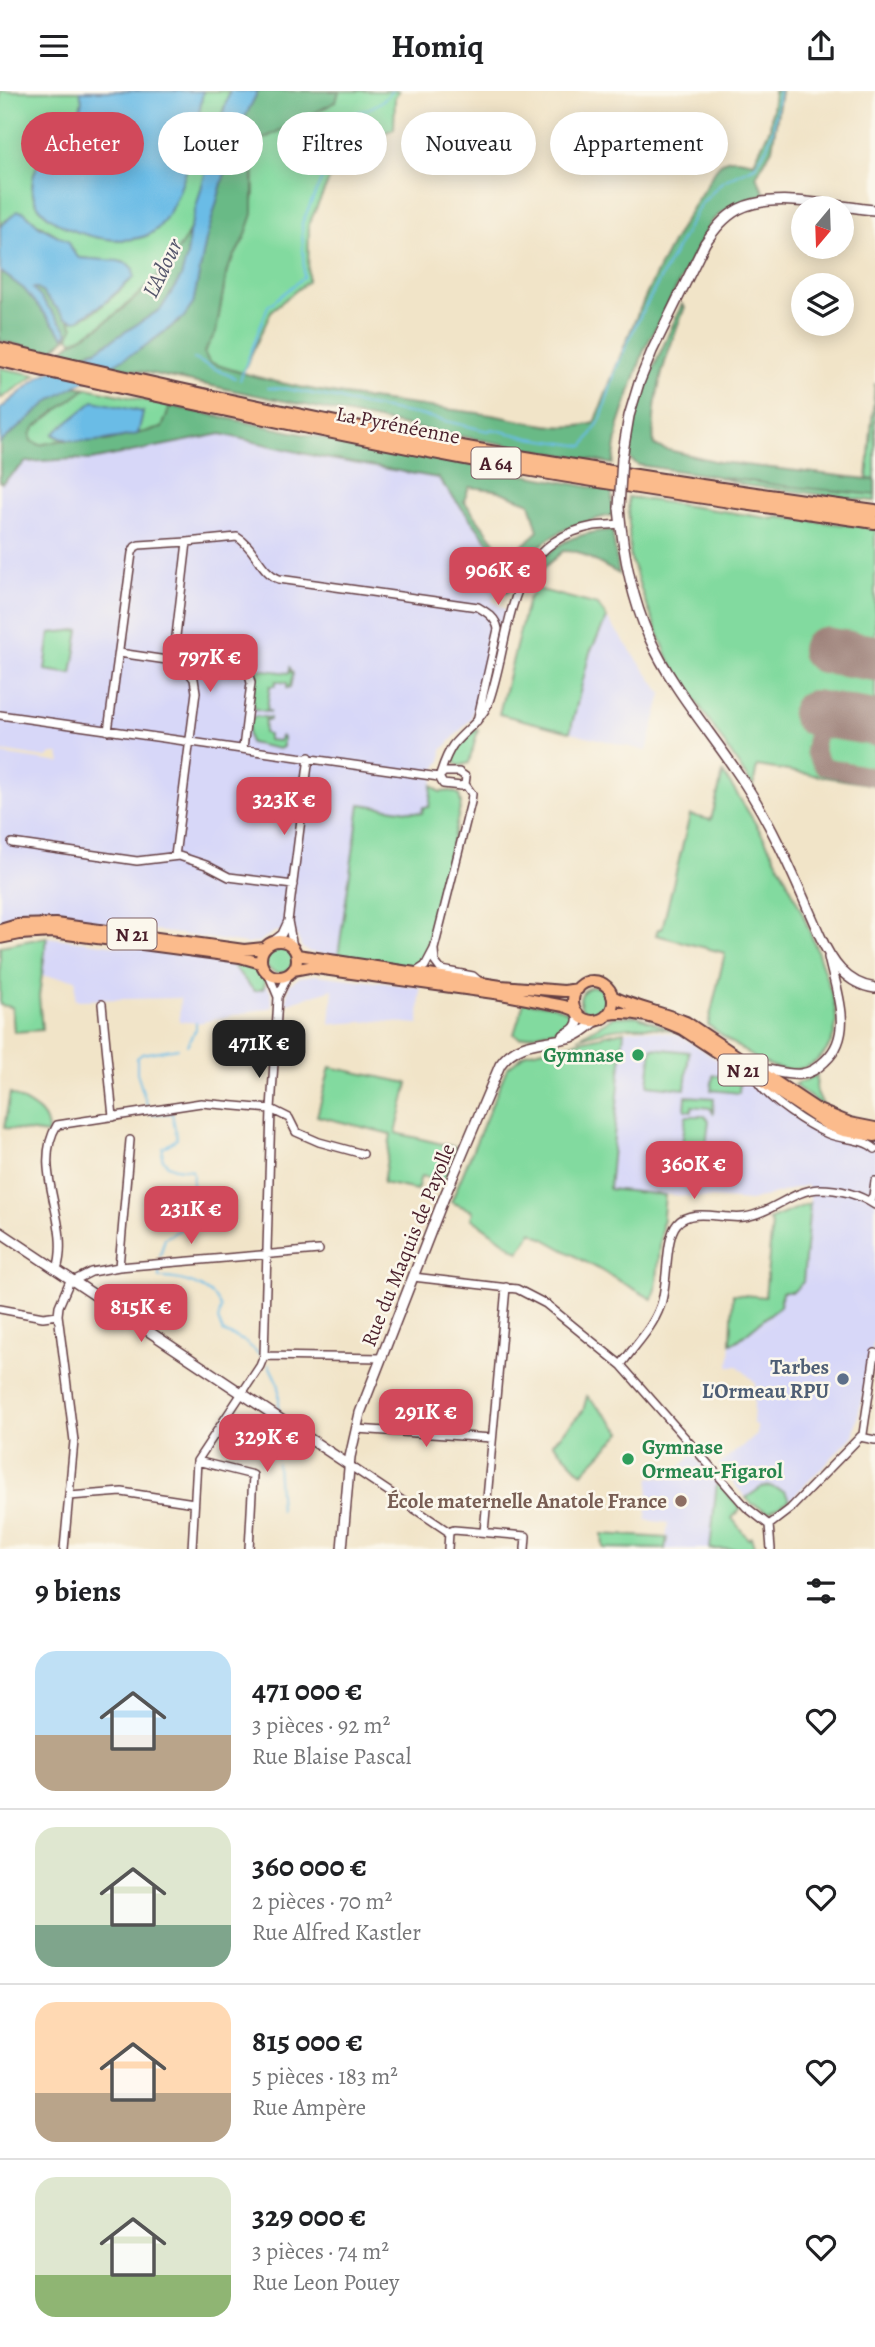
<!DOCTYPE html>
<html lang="fr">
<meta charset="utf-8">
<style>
body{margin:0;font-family:Alegreya,serif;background:#f2f2f2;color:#202124;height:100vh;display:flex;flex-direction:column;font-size:26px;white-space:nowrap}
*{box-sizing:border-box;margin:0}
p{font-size:23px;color:#757577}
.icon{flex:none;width:38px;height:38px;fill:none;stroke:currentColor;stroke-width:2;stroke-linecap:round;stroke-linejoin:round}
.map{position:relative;height:1458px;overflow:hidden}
.side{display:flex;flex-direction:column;background:#fff;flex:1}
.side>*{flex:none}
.guide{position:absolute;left:21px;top:21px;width:833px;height:63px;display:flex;gap:14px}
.needle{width:46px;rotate:199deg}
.controls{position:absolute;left:791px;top:105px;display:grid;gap:14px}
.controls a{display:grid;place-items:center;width:63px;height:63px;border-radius:50%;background:#fff;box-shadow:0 4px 18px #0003;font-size:35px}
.price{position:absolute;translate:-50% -60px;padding:0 16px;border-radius:14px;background:#d1495b;color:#fff;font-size:23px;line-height:46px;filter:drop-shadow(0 2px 4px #0008)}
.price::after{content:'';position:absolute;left:50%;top:42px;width:21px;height:16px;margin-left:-10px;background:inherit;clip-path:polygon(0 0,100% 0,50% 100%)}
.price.on{background:#222;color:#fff}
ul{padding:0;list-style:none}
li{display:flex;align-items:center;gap:21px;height:175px;padding:0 35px}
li+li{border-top:2px solid #e0e0e0}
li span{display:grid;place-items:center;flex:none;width:196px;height:140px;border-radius:21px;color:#555}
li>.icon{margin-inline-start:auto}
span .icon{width:84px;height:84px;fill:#fffc;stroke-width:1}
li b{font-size:30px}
h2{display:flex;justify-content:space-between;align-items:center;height:84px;padding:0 35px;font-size:30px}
.tag{padding:0 24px;border-radius:32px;background:#fff;box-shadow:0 4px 18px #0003;font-size:24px;line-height:63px}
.tag.on{background:#d1495b;color:#fff}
header{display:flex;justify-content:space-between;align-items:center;height:91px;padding:0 35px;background:#fff;font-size:32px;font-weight:700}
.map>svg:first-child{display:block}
.built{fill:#d7d7f8;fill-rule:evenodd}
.green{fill:#82da9f;stroke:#667c65;stroke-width:2}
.forest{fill:#69ba86;stroke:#5a6c58;stroke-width:2}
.water{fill:#6abce6;stroke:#5a6e88;stroke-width:2}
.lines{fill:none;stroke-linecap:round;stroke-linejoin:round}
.stream{stroke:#6abce6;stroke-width:2}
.taxiway{stroke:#9e827a;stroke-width:18}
.runway{stroke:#9e827a;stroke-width:46}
.minor-casing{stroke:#633d43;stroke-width:10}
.tertiary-casing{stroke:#633d43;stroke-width:12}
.primary-casing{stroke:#633d43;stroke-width:14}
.motorway-casing{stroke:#633d43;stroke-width:16}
.minor{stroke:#fff;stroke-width:7}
.tertiary{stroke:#fff;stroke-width:9}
.primary{stroke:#fbbb8c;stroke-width:10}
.motorway{stroke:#fbbb8c;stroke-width:12}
.tertiary-bridge-casing{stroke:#633d43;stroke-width:12;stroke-linecap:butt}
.tertiary-bridge{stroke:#fff;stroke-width:9}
.leisure-dot{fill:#2e9e5b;stroke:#fbf7ec;stroke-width:2.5}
.service-dot{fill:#5c6f8a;stroke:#fbf7ec;stroke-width:2.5}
.education-dot{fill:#8d6e63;stroke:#fbf7ec;stroke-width:2.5}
.labels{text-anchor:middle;stroke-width:5;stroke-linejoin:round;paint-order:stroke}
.shield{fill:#fbf7ec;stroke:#7f6065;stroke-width:2}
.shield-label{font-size:19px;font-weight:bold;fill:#4a1f2b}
.street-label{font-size:21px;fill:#4a1f2b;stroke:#fbf7ec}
.leisure-label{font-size:21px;font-weight:bold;fill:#27864d;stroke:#fbf7ec;text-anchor:end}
.service-label{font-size:21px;font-weight:bold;fill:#4e5e75;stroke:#fbf7ec;text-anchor:end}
.education-label{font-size:21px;font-weight:bold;fill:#785e54;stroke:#fbf7ec;text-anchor:end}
.water-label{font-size:23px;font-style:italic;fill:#55566c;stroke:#fbf7ec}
</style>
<header><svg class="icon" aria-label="menu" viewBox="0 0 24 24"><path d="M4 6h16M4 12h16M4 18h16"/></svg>Homiq<svg class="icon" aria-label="share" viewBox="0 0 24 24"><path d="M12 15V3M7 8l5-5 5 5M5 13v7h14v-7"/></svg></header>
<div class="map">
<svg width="875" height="1458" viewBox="0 0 875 1458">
<rect width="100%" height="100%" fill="#fbf7ec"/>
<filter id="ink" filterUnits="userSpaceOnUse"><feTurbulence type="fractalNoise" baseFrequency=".0143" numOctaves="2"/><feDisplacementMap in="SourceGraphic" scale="14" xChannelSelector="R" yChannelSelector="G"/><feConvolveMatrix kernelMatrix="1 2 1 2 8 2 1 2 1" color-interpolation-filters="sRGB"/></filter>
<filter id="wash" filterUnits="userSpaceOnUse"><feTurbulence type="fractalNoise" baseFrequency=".00686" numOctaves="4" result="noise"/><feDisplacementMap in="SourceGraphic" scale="28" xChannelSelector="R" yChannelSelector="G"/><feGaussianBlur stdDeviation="1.57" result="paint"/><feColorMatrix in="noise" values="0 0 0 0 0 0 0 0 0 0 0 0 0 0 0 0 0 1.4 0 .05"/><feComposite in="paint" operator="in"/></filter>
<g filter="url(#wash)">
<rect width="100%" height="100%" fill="#f1e4c8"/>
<!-- built -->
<path class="built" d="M221,343l98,23 120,21 62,80 -2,31 -7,11 13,10 2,6 -4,17 -11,-1 -21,87 -29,31 -1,11 -6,8 -6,39 -6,5 -63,-9 -22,152 -28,-4 -8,-4 -6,-14 -20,-3 -18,11 -11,2 -179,-26 -29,-1 -39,6v-169l61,9 -2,-9h-7l-6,4 -46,-7v-267l26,-22 47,-3 18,1zM257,578l32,4 3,-4 1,2 -3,16 -2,-4 -12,-2 -6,4 -3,24 -14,-3zM255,625l15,2 -4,1 -2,15 4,6 12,1 3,6 -4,2 -25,-4z
M607,527l55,76 -15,57 -77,-19 20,-80z
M47,846l181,23 18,23 17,6 2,-5 6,8 1,15 -74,16 -19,-2 1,-23 -105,2 1,-21 -34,-3z
M316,884l104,12 -1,37 -42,-3 -47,3 3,-35 -48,15 4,-19 11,-8z
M643,938l36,6 148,97 48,9v194l-17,82 -5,19 -63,64 -6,-9 -30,1 -8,6 -28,-33 39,-30v-10l-4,-1 2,-42 -17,-16h-9l2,-23 6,-2 43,-35 2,-14 21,-10 7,-85 -3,-12 -57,16 -141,-11 15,-159z
M693,1363l24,27 -7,68h-45l3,-26 -22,-3 4,-43 19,1z"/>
<!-- green -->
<path class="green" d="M0,0h80l2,9 -6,29c-12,1 -26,12 -33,24 -7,13 -14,31 -9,46 13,33 99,56 124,29 29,-33 36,-95 45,-137h27c-18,45 -23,95 -41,140 -12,29 -40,55 -63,74 -17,14 -33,28 -54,36l-3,-5 4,-8 -3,-7c19,1 50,-31 64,-44l-11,-15 -44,-4c-6,-5 -7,-13 -14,-18 -13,-9 -27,-14 -39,-26l-20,6 -6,7z
M339,0h60l-4,6 -1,32 -51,20 -34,75 -1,57 -36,29 -30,64 -33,-11 -5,-11 12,-20 11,-62 18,-33 9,-41 -1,-52 75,-38 8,-5z
M0,277l36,7 -36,24z
M875,292v97l-8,-1z
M87,297l83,18 -8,22 -24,6 5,-22 -89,23 9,5 -23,5 -9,-4 -1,-6 5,-8z
M718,386l157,17v7l-130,-16z
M628,406l146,22 3,-2 98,11v257l-118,-19 -4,21 -84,-127 -24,-59 -15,-45z
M537,498l61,16 9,13 -17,34 -20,80 -71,-18 29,-115z
M79,539l-7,44 -27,-4 5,-37z
M290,577l3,6 -3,13 -3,1v-5l-11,-2 -1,5h-5l-3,23 4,3 -16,-3 -3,-7 5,-33 32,4z
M255,625l15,2v2h-5l-1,13 4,2v5l11,1 2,-5 2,2v9l-4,2 -29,-6c-4,-8 -2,-22 5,-27z
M475,638l3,1 -9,33 -10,3 -6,-6 1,-8z
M723,682c43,64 76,121 100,195 6,18 14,38 13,57 -2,15 -8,27 -20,36 -35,27 -79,-16 -108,-36l17,-72 -69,-18 2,-6h4l28,-114 21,5z
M432,694l8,7 11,-1 8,3 2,10 -37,155 -4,6 -8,2 -74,-11 22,-152 62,9 1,-6h6z
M47,846l-8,59 3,34 -28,2 -2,-25 -12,-2v-59z
M265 868a14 14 0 1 1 28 0a14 14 0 1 1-28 0Z
M228,869c16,3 45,8 35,29l-9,2z
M580 910a14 14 0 1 1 28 0a14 14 0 1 1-28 0Z
M524,911l30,4 17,7 3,8 -11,7 -43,10 -6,-4z
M637,925l37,15c-35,-8 -61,-4 -96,7l36,-21z
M624,940l-15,158 56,6 -9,94 -4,10 -120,-67 -13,20 -48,-34 2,-7 -22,-9 56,-134 19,-15z
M652,957l37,4 -4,37 -37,-4z
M330,976l78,16 -12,50 63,15 -16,33 -22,-5 -4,14 -34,-7 8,-49 -74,-18z
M713,984l27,3 -1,15 -28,-3z
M817,984l-1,15 7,15h-2l-27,-20z
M10,1002c18,12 39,17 38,41l-44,-6z
M686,1005l28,2 -1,15 -3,-5 -18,-2v5l-7,-1z
M686,1025h19l4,4 -4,34 -20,-1 -4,-3z
M810,1112l-7,79 -10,10h-11l-2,14 -43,35 -6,2 2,-49 32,3 7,-73 -4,-4z
M587,1305l35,36 -40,41 -29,-30 30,-32z
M717,1390l24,28 -9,9 16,21 3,-2 4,12h-45z
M769,1395l15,5 6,9 -21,12 -17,-8 -6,-6 16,-11z
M602,1443l65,4 -2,11 -62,-1z"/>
<!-- forest -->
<path class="forest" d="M258,0h81l-3,10 -8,5 -75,38v70l-8,23 -18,33 -11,62 -12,20 5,10c84,31 186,40 275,52 37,5 74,19 111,9 29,-80 62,-163 109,-234 5,-8 11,-22 19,-27 9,-6 22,-2 31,0l16,-34 4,-37h7l-9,58 -16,27 9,18c-22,6 -38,12 -54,28l-67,128 -25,75 -6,39 -192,-35 -311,-64 31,-16 39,-28 13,-17 13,-64 29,-103z
M189,142l-2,23 -6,21 -20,32 -63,40 -24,8 -15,-3c11,-13 26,-18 40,-27 36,-25 67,-57 90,-94z
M0,180l24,18 40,48 1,-9 -32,-38 3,-3 2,1 32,33 3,7 -4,8 -19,16 -50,-11z
M682,213l3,3c-17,43 -35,91 -31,138l10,4 55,13 156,18v15l-92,-9 -145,-21 -7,-5 -4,-7 10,-48z
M73,295l14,2 -52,39 -5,8 1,6 9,4 23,-5 43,1 56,-13 8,-22 137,29 305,56v24c-39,9 -64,17 -90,50 -7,10 -6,21 -16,28l2,-34 30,-28 -8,-28 -34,-13 -27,-3 -5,14 41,54 -4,3 -63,-80 -119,-21 -98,-23 -130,26 -18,-1 -47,3 -24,21 -2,-1v-39l51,-43z
M612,439l7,44 -41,-22 -15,-1 -20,18 -3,-1 -4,4 3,3 -11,9 -2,-4 3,-5c23,-31 44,-42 83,-45z"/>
<!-- water -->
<path class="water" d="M80,0h123c-7,40 -17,106 -45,137 -26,27 -118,4 -125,-34 -3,-14 4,-30 11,-41 7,-14 18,-23 32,-24l6,-29z
M230,0h28l-23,46 -29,103 -13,64 -10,14 -42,31 -90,51 -51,43v-34l41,-33 57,-27 63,-40 20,-32 6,-21 2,-23 27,-99z
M17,120l7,1 15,14 29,15 6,12 5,5 39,3 10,3 5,5 1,8 -30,26 -28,18 -10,-3 -28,-30h-5l32,40 3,5 -4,4 -40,-48 -24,-18v-44z
M94,310l49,11 -5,22c-26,5 -61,14 -85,0z"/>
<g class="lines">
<!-- stream -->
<path class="stream" d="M329,60l-3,-36c25,0 50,-3 66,-24
M194,268l41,19
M240,289l28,-74 36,-29 -2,-54 22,-49 4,-15
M268,297l18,1 54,10 11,4 69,12 68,16 4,-2 38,9 54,8 17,-27 15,-50 20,-45 64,-119 23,-24 32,-15 12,-19 6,-18 6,-38
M187,954l9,-16v-6
M147,1014l-10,-32v-15l5,-4 36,-6
M151,1023l21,-1 5,26 -14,9 -1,10 6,7 7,3 17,2 1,4 -3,29 -7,25 -18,10 -5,18
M159,1177v10c20,-1 54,8 62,30l-3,12 5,12 21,9 16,14
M269,1274l10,21v25
M277,1368l3,-9 2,-22
M277,1373l3,46"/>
<!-- taxiway -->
<path class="taxiway" d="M819,629l-5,31 9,15 52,11"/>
<!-- runway -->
<path class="runway" d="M824,559l51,8
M814,622l61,10"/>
</g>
</g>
<g filter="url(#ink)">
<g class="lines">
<defs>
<path id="minor" d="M119,562l123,18 7,4 2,8 -8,65
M0,624l439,62
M108,640l24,-178 3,-6 4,-2 48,-3
M444,681h15l7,5 -1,7 -4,2 -18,-2 -4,-7z
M440,683c3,-9 8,-22 13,-29 11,-14 28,-24 35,-41 25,-67 14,-161 106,-178 8,-1 18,-1 26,-2
M12,752l125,18 42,-5 27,9 23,12 64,8
M175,765l21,-164 -2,-13 -20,-26 13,-111 50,-5c18,10 23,35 42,42l199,28c10,6 18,11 20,22l-21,92
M288,830l5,26
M273,850l9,-7 6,-13 21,-164
M434,859l1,12 6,8 32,6 8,7
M416,881l9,-6 9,-17 37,-147 1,-8 -7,-10
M268,882l10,24
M102,913l11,113
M757,990c12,19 50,44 71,53 14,6 36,4 47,15
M869,1110l4,-5 2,-15
M119,1176l11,-127
M57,1178c15,-46 -27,-100 0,-144l144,-22 70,6 18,9 7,14 23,10 44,12
M413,1186l104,12 29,15 75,61 125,142 23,18
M0,1218l43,8 15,-2
M264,1265l118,2
M621,1274c13,-19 31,-36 39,-58 9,-22 4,-68 17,-83 14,-17 47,-4 67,-7 26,-3 49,-27 75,-28 21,0 39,5 56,16
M356,1338l136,9
M860,1346l15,3
M197,1370l56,14 -4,74
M349,1374l100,67
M69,1405l53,-4 72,11
M769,1434l21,-16 73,-75 12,-81
M769,1434l2,24
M449,1441l5,-2 72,6 -1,13
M484,1441l22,-245
M64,1458l10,-108 -16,-126 1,-9 10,-23 22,-11 28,-5 200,-17
M192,1458l5,-88 63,-95 4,-10 7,-247 6,-94 1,-18 11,-23
M448,1458l1,-17"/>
<path id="tertiary" d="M622,367l7,-42 10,-33 13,-32 53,-108c10,-14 19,-26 34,-34 35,-18 98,-2 135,1
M619,417c4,45 12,88 30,129 24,54 64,97 96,147 31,48 52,100 75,152 11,25 26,48 55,52
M564,944c9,-4 16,-9 14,-20
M757,978c15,0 29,7 44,5 10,-1 17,-6 24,-13 30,-27 11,-70 4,-104
M0,1141l349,233
M342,1458l8,-92 10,-44 83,-213 57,-135c18,-26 45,-21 72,-28 8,-2 17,-10 24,-16"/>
<path id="primary" d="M0,839l17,-5 39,-1 188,26 20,-2
M0,847l20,-4 32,-2 188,25 21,6
M261 868a18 18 0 1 1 36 0a18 18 0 1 1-36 0Z
M297,864l204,31 63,5 14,-2
M293,879l16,-3 192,27 63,12 11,4
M573 910a20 20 0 1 1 40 0a20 20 0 1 1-40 0Z
M612,905c23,12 50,16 74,26l132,88 32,13 25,5
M608,923c28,-4 49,4 74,15l146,96 16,6 31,5"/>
<path id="motorway" d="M0,258c168,39 338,77 508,106 122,21 244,39 367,56
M0,269c167,38 335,74 503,105 124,22 248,39 372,57"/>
</defs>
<!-- minor casing -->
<use href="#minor" class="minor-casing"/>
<!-- tertiary casing -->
<use href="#tertiary" class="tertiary-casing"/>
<!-- primary casing -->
<use href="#primary" class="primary-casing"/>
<!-- motorway casing -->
<use href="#motorway" class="motorway-casing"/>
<!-- minor -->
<use href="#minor" class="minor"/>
<!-- tertiary -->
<use href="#tertiary" class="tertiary"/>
<!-- primary -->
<use href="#primary" class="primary"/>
<!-- motorway -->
<use href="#motorway" class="motorway"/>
<defs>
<path id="tertiary-bridge" d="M619,417l3,-50"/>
</defs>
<!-- tertiary-bridge casing -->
<use href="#tertiary-bridge" class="tertiary-bridge-casing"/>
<!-- tertiary-bridge -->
<use href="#tertiary-bridge" class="tertiary-bridge"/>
</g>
</g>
<!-- markers -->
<g class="leisure-dot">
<circle cx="638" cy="964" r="7"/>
<circle cx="628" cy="1368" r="7"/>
</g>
<circle class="service-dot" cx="843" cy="1288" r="7"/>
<circle class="education-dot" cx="681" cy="1410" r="7"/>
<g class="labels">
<!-- shield labels -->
<g class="shield">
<rect x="471.5" y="356.5" width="49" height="31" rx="5"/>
<rect x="107.5" y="827.5" width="49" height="31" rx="5"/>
<rect x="718.5" y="963.5" width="49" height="31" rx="5"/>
</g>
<g class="shield-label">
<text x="496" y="379">A 64</text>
<text x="132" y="850">N 21</text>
<text x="743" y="986">N 21</text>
</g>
<!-- street labels -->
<g class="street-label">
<text transform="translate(398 334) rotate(11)" y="7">La Pyrénéenne</text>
<text transform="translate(408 1154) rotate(-68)" y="7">Rue du Maquis de Payolle</text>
</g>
<!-- leisure labels -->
<g class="leisure-label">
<text x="624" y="971">Gymnase</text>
<text x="642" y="1363" text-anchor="start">Gymnase<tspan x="642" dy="24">Ormeau-Figarol</tspan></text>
</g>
<!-- service labels -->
<g class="service-label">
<text x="829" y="1283">Tarbes<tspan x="829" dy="24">L'Ormeau RPU</tspan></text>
</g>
<!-- education labels -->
<g class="education-label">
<text x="667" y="1417">École maternelle Anatole France</text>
</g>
<!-- water labels -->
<g class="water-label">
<text transform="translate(162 177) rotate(-64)" y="8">L'Adour</text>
</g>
</g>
</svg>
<div class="controls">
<a><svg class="needle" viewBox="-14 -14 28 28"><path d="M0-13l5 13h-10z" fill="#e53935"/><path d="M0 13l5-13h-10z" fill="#757577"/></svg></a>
<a><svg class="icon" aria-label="layers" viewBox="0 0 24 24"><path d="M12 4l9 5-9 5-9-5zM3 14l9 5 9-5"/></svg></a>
</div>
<b class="price" style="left:498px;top:516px">906K €</b>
<b class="price" style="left:210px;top:603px">797K €</b>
<b class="price" style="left:284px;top:746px">323K €</b>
<b class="price on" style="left:259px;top:989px">471K €</b>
<b class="price" style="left:694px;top:1110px">360K €</b>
<b class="price" style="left:191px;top:1155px">231K €</b>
<b class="price" style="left:141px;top:1253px">815K €</b>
<b class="price" style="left:426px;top:1358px">291K €</b>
<b class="price" style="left:267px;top:1383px">329K €</b>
<div class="guide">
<a class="tag on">Acheter</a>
<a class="tag">Louer</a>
<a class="tag">Filtres</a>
<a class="tag">Nouveau</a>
<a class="tag">Appartement</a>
</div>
</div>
<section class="side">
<h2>9 biens<svg class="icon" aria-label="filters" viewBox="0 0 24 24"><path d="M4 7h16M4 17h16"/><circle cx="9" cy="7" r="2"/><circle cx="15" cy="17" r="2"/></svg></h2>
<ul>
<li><span style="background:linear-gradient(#bfe0f5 60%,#b9a48a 0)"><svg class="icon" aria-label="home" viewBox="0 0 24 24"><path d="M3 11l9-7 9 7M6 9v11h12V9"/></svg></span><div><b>471 000 €</b><p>3 pièces · 92 m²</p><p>Rue Blaise Pascal</p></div><svg class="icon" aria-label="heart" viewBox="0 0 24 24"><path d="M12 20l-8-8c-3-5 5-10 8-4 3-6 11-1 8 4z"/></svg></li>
<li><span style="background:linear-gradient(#dfe7d0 70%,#7fa58c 0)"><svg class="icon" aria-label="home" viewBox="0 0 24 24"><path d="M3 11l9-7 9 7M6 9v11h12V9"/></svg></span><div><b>360 000 €</b><p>2 pièces · 70 m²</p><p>Rue Alfred Kastler</p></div><svg class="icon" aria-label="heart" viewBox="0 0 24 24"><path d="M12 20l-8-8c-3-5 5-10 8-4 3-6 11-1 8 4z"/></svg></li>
<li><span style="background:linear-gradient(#ffd9b3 65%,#b9a48a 0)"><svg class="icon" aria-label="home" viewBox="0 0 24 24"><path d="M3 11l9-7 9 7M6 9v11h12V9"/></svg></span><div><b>815 000 €</b><p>5 pièces · 183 m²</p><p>Rue Ampère</p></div><svg class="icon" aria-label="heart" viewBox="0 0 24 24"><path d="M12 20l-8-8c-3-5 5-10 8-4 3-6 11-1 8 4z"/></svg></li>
<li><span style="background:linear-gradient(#dfe7d0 70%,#8fb573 0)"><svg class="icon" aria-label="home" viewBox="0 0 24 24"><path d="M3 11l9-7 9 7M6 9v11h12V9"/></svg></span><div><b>329 000 €</b><p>3 pièces · 74 m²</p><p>Rue Leon Pouey</p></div><svg class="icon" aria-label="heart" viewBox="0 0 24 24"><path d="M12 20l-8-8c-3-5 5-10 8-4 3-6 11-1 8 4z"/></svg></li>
</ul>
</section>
